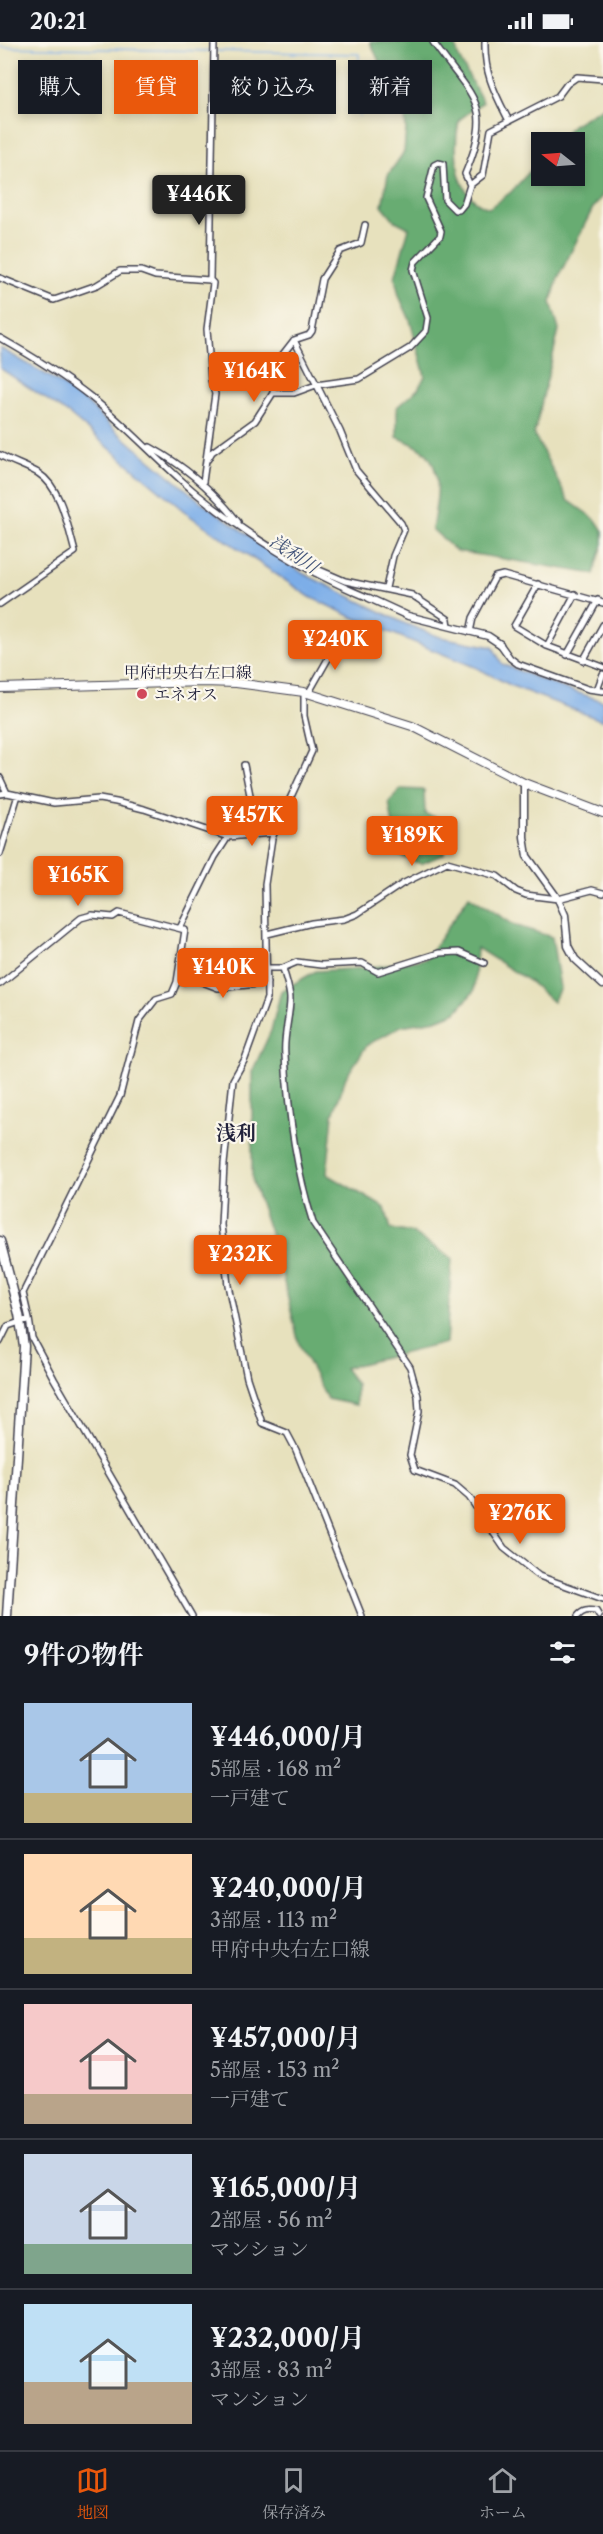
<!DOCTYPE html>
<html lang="ja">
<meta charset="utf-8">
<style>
body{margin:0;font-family:"Libre Caslon Text","Noto Serif JP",serif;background:#20242c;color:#f1f3f6;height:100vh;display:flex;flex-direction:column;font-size:22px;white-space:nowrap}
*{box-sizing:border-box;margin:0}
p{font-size:20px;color:#9ea1a6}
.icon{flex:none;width:33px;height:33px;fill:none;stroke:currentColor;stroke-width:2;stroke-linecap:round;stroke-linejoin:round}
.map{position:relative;height:1574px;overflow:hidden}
.panel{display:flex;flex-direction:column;background:#171b24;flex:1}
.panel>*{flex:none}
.guide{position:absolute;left:18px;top:18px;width:567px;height:54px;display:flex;gap:12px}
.needle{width:39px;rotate:287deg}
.tools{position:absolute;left:531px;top:90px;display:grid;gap:12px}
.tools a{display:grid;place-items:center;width:54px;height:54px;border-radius:0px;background:#171b24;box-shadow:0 3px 9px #0003;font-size:30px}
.price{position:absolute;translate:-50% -51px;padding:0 14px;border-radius:6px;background:#ea580c;color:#fff;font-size:20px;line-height:39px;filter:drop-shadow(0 2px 3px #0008)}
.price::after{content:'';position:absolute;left:50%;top:36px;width:18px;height:14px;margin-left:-9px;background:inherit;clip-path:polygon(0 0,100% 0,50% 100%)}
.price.active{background:#222;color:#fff}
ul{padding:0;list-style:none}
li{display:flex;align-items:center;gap:18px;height:150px;padding:0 24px}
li+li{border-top:2px solid #363941}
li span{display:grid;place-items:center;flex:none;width:168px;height:120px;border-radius:0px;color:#555}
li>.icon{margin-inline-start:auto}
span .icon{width:72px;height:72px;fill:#fffc;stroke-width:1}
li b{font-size:26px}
h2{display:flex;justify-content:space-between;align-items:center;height:72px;padding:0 24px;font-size:26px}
.chip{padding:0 21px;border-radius:0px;background:#171b24;box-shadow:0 3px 9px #0003;font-size:21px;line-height:54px}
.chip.active{background:#ea580c;color:#fff}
.status{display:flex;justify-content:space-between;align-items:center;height:42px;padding:0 30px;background:#171b24;direction:ltr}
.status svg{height:16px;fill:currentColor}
.tabs{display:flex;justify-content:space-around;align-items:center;height:84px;border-top:2px solid #363941;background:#171b24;font-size:16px;color:#9ea1a6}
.tabs a{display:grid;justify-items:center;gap:3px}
.tabs .active{color:#ea580c}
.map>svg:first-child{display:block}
.forest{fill:#67ac72;stroke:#446756;stroke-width:1.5}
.water{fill:#7cade8;stroke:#4f6892;stroke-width:1.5}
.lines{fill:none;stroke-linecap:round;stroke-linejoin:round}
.stream{stroke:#7cade8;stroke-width:1.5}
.minor-casing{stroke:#403f4e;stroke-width:8}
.tertiary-casing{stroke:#403f4e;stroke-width:9}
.primary-casing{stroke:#403f4e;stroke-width:10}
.trunk-casing{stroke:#403f4e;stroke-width:11}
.minor{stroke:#fff;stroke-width:5}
.tertiary{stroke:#fff;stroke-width:6}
.primary{stroke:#fff;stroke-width:8}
.trunk{stroke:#fff;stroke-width:8}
.poi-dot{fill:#d1495b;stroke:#fbf7ec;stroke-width:2}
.labels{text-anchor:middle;stroke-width:4.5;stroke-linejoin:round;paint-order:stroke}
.street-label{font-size:16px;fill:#22223b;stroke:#fbf7ec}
.poi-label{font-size:16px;fill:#22223b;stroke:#fbf7ec;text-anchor:start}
.water-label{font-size:18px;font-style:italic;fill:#425378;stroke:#fbf7ec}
.quarter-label{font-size:20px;font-weight:bold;fill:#22223b;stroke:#fbf7ec}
</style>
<div class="status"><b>20:21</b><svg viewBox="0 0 49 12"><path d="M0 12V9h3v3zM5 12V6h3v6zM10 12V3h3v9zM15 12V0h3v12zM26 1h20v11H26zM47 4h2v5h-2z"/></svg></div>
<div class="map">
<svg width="603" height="1574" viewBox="0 0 603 1574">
<rect width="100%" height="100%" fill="#fbf7ec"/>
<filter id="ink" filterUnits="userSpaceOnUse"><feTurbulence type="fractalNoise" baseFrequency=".0167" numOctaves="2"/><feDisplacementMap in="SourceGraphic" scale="12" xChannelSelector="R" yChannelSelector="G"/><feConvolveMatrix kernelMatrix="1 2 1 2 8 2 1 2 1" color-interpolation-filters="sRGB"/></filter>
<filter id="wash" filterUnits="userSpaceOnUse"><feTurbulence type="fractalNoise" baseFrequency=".008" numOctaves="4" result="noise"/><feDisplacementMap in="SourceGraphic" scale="24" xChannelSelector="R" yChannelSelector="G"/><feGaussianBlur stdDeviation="1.35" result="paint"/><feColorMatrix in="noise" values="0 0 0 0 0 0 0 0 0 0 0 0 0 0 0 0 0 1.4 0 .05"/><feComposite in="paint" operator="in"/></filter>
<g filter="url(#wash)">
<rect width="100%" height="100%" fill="#e7e1bd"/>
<!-- forest -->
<path class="forest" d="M370,0h85l3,14 25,46 -24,18c-6,31 -5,77 30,88l22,-16 30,-33 1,17h32v-34h-17l15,-17 31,-18v88l-10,13 -35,70 -7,24 8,28 -25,104 34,66 28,20 7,11v13l-9,30 -138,-23 -24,-22c4,-24 12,-54 -5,-75 -7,-8 -21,-13 -30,-17v-30l21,-18 7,-13 -15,-56 -11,-24 -4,-19 14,-49 -14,-7 -13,-16 6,-30 16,-23 2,-23 -2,-23 -15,-24z
M401,747l23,1 1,24 24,7 -5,33 -23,10 -23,-9 -9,-53z
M469,854l45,29 38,12 8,51 -7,14 -24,-21 -52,-33 -3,43 -18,21 -20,8 -35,6 -34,19 -21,32 -13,38 -6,59 58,34 6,21 21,4 40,25 -6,85 -102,25 12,16v21l-29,-6 -28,-55 -21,-87 -26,-78v-107l19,-41 10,-40 35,-20 50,-3 60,-9z"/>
<!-- water -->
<path class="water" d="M0,306l52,30 33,23 32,31 83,69 104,73 102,50 34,13 53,10 9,17 55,22 46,15v20l-91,-35 -35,-18 -127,-52 -40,-19 -120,-81 -120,-101 -70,-47z"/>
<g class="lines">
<!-- stream -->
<path class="stream" d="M0,5l212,4
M216,9l143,3 -2,50 2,12"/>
</g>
</g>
<g filter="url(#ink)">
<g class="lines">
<defs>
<path id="minor" d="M433,0c38,56 63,60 32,132l5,11
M485,0c-1,32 10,51 24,79
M0,236l54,22 43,-15 23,-14h21l14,5 55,4
M0,296c32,18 63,37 92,60 37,30 69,66 105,96 51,42 111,79 172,104
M294,298l46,91 16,39 45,53 3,7 -11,26 -7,32
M273,351h21l22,-8 43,-6 51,-31 16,-17 2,-13 -15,-48 2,-8 25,-26 1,-5 -15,-33 8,-33 4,-2 5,1 2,36 10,10h4l5,-6 6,-19 13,-10 8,-45 67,-34 9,-12 10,-7 26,2
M150,405c35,19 63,43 88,75
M0,413c12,7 26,11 38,18 24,15 30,55 37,79l-75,52
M208,417l4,-7 43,-31 18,-28 1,-16 6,-19 14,-18 15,-5 3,-4 10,-52 18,-28 21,-8 4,-18
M203,440l12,-88 -4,-14 -4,-51 6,-46 -3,-3 4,-238
M315,531l2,-4 28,12 67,14 36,24 1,7
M538,542l-24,42 33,20 56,21
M470,590l3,-14 22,-41 8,-2 100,28
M500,602l10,14 8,6 70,25 15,2
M547,604l28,-52
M567,613l31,-55
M583,619l20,-36
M597,648l6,-16
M304,650v24l8,35 -40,87 -7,46 2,114 -22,61 -12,21 -9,84 -3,61 7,60 19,93 15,45 25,10 9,17 66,166
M308,652l33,-58
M244,723l7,35 22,33
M0,736l7,15
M0,752l7,-1 47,10 45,-4 17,3 28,7 84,28 45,-4
M0,812l18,-59
M180,886l35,-71 13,-20
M267,892l45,-11 32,-4 13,-5 45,-30 45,-22 50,14 19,15 10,4 32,4 34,-9 11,3
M268,926h15l14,-6 24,3 41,-2 16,9 61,-19 20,-1 25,11
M283,926c2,9 7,21 7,31 0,18 -7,37 -5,56 3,57 11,114 28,168l97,144 8,29 1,15 -9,44 5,15 40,15 14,12 35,51 35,28 64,23
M177,940l20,-2 21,8 49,-5
M0,942l81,-66 11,-3 21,2 6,-4 66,17 -8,52 -5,12 -16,5 -17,22 -19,75 -97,197 6,26
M0,1300l8,-16 21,-7 3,19 22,41 138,237
M578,1574c5,-6 10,-6 18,-5l3,5"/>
<path id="tertiary" d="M369,556l39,18 80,20 12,8
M524,741v54l3,19 31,43 7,16 3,31 7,13 28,26"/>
<path id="primary" d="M0,646l203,-6 33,1 68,9 108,34 112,57 79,30"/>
<path id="trunk" d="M0,1199l19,73 5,32 -17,270"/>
</defs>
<!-- minor casing -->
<use href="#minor" class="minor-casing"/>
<!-- tertiary casing -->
<use href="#tertiary" class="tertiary-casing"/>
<!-- primary casing -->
<use href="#primary" class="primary-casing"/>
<!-- trunk casing -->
<use href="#trunk" class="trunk-casing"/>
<!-- minor -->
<use href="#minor" class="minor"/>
<!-- tertiary -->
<use href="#tertiary" class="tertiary"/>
<!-- primary -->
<use href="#primary" class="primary"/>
<!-- trunk -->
<use href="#trunk" class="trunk"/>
</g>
</g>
<!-- markers -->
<circle class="poi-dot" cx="142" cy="652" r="6"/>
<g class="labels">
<!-- street labels -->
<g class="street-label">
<text x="188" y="636">甲府中央右左口線</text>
</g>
<!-- poi labels -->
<g class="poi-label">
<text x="154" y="658">エネオス</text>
</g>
<!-- water labels -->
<g class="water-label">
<text transform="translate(294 512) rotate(34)" y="6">浅利川</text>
</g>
<!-- quarter labels -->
<g class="quarter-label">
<text x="236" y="1098">浅利</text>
</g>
</g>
</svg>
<div class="tools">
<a><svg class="needle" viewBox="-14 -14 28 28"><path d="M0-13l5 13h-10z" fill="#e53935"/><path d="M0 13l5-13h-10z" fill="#9ea1a6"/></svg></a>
</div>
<b class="price active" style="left:199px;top:184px">¥446K</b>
<b class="price" style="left:254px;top:361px">¥164K</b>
<b class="price" style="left:335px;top:629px">¥240K</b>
<b class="price" style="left:252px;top:805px">¥457K</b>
<b class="price" style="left:412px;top:825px">¥189K</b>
<b class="price" style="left:78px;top:865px">¥165K</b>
<b class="price" style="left:223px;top:957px">¥140K</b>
<b class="price" style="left:240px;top:1244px">¥232K</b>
<b class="price" style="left:520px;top:1503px">¥276K</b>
<div class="guide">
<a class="chip">購入</a>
<a class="chip active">賃貸</a>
<a class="chip">絞り込み</a>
<a class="chip">新着</a>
</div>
</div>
<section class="panel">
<h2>9件の物件<svg class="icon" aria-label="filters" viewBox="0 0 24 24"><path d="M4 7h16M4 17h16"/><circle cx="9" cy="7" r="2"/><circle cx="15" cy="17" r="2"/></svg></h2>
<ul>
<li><span style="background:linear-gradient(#a9c7e8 75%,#c2b280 0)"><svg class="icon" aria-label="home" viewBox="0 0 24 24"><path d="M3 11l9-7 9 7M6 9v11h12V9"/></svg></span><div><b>¥446,000/月</b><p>5部屋 · 168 m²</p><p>一戸建て</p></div></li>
<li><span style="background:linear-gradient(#ffd9b3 70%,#c2b280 0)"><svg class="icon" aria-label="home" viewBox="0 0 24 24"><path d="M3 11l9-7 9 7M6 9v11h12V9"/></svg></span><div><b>¥240,000/月</b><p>3部屋 · 113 m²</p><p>甲府中央右左口線</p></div></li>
<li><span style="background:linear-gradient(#f6c9c9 75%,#b9a48a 0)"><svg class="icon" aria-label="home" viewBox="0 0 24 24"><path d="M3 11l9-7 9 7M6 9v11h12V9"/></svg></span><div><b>¥457,000/月</b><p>5部屋 · 153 m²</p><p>一戸建て</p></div></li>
<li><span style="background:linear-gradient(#c9d6e8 75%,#7fa58c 0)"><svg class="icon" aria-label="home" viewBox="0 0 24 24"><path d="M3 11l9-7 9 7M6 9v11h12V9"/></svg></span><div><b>¥165,000/月</b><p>2部屋 · 56 m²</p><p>マンション</p></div></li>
<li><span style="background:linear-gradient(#bfe0f5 65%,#b9a48a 0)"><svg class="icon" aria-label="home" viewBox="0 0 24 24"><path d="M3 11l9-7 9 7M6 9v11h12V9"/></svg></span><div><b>¥232,000/月</b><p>3部屋 · 83 m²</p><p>マンション</p></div></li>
</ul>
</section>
<nav class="tabs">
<a class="active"><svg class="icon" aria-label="map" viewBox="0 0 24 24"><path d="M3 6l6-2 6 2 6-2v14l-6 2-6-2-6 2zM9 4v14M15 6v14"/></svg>地図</a>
<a><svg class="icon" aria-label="saved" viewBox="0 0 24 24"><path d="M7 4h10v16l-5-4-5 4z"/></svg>保存済み</a>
<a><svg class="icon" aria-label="home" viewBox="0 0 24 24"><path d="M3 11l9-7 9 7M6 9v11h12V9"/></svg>ホーム</a>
</nav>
